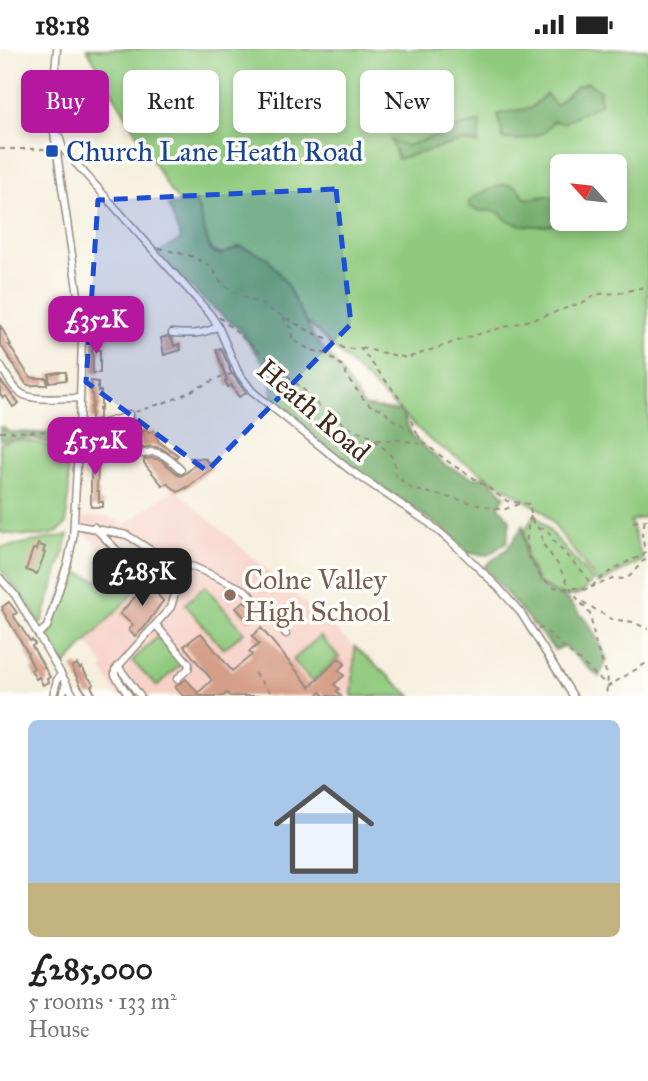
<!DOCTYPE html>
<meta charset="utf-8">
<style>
body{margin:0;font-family:"IM FELL Great Primer",serif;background:#f2f2f2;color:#222;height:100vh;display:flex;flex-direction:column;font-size:26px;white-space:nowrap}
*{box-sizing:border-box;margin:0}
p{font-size:23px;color:#767676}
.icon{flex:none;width:38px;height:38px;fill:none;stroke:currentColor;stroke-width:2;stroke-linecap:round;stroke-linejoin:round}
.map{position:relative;height:647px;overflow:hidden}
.sheet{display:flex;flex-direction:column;background:#fff;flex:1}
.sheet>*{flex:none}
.top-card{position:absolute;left:21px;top:21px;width:607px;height:63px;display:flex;gap:14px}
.needle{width:46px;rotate:297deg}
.fabs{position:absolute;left:550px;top:105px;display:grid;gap:14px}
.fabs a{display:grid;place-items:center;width:77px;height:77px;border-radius:10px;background:#fff;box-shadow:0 4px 10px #0003;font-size:35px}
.price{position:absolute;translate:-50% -60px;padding:0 16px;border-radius:14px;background:#b5179e;color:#fff;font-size:23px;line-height:46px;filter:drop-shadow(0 2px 4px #0008)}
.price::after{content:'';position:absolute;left:50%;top:42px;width:21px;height:16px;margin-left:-10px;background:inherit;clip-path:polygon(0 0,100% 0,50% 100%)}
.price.current{background:#222;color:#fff}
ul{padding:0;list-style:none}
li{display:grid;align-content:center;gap:14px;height:371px;padding:0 28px}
li span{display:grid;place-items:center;height:217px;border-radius:10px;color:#555}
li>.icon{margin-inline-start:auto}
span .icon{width:126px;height:126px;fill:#fffc;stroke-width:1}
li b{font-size:30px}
.tag{padding:0 24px;border-radius:10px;background:#fff;box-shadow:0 4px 10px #0003;font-size:24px;line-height:63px}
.tag.current{background:#b5179e;color:#fff}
.status{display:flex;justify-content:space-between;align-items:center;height:49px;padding:0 35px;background:#fff;direction:ltr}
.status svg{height:19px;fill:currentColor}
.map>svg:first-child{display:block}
.built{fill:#f7d1c7}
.green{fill:#90ca7e;stroke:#667a4e;stroke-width:2;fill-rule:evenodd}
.forest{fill:#74ae6d;stroke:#586c46;stroke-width:2}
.building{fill:#d59e88}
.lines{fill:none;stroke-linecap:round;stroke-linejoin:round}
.minor-casing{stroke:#988c7e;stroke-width:9}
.path{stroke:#988c7e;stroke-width:2;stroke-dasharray:5 5;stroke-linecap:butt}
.minor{stroke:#fff;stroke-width:6}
.marked{fill:#1d4ed8;fill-opacity:0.2;stroke:#1d4ed8;stroke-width:5;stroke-dasharray:14 9;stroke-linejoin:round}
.transit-dot{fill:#1a4fb4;stroke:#fdfcf7;stroke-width:2.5}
.education-dot{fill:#8d6e63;stroke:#fdfcf7;stroke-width:2.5}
.labels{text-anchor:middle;stroke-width:7;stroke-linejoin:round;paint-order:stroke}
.transit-label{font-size:28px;fill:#164399;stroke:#fdfcf7;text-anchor:start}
.street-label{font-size:28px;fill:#3b2a1e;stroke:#fdfcf7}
.education-label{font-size:28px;fill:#785e54;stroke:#fdfcf7;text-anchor:start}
</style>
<div class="status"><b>18:18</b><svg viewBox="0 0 49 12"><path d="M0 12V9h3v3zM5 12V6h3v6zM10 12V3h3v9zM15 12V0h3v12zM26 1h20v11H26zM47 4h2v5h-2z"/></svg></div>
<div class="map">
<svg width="648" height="647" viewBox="0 0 648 647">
<rect width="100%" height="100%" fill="#fdfcf7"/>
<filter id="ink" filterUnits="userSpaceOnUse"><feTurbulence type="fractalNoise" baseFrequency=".0143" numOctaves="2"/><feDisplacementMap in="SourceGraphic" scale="14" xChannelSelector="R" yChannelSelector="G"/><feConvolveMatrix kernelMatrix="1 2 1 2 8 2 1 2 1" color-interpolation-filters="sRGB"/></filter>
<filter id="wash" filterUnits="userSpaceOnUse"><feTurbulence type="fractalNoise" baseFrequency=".00686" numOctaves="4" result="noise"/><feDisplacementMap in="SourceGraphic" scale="28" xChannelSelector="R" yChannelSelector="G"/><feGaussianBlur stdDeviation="1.57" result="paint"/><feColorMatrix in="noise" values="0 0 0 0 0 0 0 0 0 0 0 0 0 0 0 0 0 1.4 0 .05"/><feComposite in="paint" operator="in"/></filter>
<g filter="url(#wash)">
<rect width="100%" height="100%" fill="#f5efdd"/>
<!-- built -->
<path class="built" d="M174,440l4,3 233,204h-293l-16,-27 3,-2 -18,-24 53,-57 -54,-52 -2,-5 -8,1 2,-12 31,-2 16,9z"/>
<!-- green -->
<path class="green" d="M87,0h561v467l-18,5 13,39 -44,24 -55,-72 -113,-71 -126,-121 -50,-60 -43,-9 -12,-23 -31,-39zM562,117h52v53h-52z
M15,391c20,1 36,5 52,17l2,30 -3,37c-3,3 -5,6 -9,8 -11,7 -44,3 -57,0v-89z
M535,465l58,67 -10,11 -10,4 -16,-2 -19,-12 -12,-24 -1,-28z
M68,486l-3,14 -23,72 -2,2 -21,-32 -19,-22v-21z
M70,521l44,16 11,-15 15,15 -76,80 -15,-29z
M205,537l39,46 -21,17 -38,-45z
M320,587l19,21 -27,25 -19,-22z
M157,588l25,26 -25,23 -25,-25z
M355,598l56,49h-59z"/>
<!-- forest -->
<path class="forest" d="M588,33l12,9v13l-37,19 -10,-2 -9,12 -23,7 -18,-1 -5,-25 33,-6 15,-14 10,11 20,-18z
M480,73l-2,22 -16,-3 -64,18 -7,-19 16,6 56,-20z
M502,136c13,-1 17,2 23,13 7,2 14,-2 22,-2 5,0 10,4 15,6v17h10c-17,7 -47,11 -65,1 -3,-2 -5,-6 -8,-7 -7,-4 -15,0 -22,-3 -27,-8 19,-23 25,-25z
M196,152l15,51 10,3 19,-9 27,11 19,26 28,54 22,27 28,42 37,6 12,25 33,29 27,12 13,-2 19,20 -6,10 11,14 -3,22 -19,13 -21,-2 -15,-18 -109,-75 -70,-59 -2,-28 -31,-43 -37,-31 -45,-46 23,-14 -13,-34z
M0,378h3l5,5 65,2 -1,5 -19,5 -21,-6 -31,2z
M523,477l2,32 11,25 31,16 22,25 18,35 -8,18 -35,-31 -9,4 -71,-83 24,-19z"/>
<g id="blocks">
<!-- building -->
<path class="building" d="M97,253l6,14 -8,3 -6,-14z
M0,276l11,20h-2l20,31 5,2h13v7h-14l-1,1 -6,-2 -26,-40z
M168,287l4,3 2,7 5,-2 2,6 -17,5 -3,-17z
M92,289h6v12h2v23h-7z
M221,299l9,20 -1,1 17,24 -7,4 -8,-12 -3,2 -3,-6 2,-1 -11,-30z
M58,323h8v8l-17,2v-8z
M0,331l19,23 -6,4 -7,-11 -3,2 -3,-4z
M91,332l7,1v9h3v20l-2,-4v12l-5,1 -3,-1v-12h2z
M133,371l7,12 6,-3 2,3 6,-1 5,11 19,13 -2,3 -15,-10 -10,-2 -8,2 -13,-26z
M91,395l8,1 -2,46h2v11h4v5h-12z
M152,409l9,2 19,16 5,-2 10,-9 -5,-7 16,1 7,9 -26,20v-1l-9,5 -11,-9 -4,3 -19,-23v-4z
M38,495l7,3 -2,5 2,1 -8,21 -11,-4 7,-21 3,1z
M153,533l5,4 -3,5 8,10 -19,27 -9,8 -6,-5v-2l4,-4 -13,-11 19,-22 10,-9 1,2z
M244,552l8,8 2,-2 5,2 -7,7 1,1 -5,4 -12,-13z
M9,553l8,11 -4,2 17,26 2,-1 3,4 -3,2 18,31 -3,2 2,3 -6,3 -4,-8 -3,2 -5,-9 3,-2 -7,-14 1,-1 -26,-43 1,-1 -1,-2z
M261,579l49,59 29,-29 6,6 -7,6 6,6 -10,8 5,5 -3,2 5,5h-17l-3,-4 -5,4h-86l-3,-3 -4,3h-40l-8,-9 11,-8 12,14 14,-13 -28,-34 17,-13 31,38 20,-16 -3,-3 10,-8 -7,-8z
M77,615l3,5 2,-2 5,9 7,8 -3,2 5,10h-8l-7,-10 -9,-19z"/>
</g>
</g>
<g filter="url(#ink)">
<use href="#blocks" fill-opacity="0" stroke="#988c7e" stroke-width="2"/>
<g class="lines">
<defs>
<path id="minor" d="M54,84l5,3 4,13 147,165 8,12 20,46 14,19 98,79 79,53 28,24 41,40 23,26 52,83
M172,284c16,1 32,2 46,-7
M0,316c6,9 13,25 24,30 14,6 40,3 56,3
M122,369l18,36c4,0 7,-1 11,-2 11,-1 23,11 30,18
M79,381l50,-14v-2
M75,476l52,10 30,19 17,16 3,5 1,9 -7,23 -56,63v5l14,21
M94,478l43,44
M165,511l29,7 51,23 12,12 14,5 4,4 5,15 6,8
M0,529l15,17 59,101
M156,576l33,39 -1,5 -11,10
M38,585l9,-7 21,-65 5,-24 6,-108 3,-91 -2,-30 -26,-176 -1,-42 4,-42
M118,617l22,30
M53,647l4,-16 4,-6
M62,647l4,-13"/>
</defs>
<!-- minor casing -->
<use href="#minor" class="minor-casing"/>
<!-- path -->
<path class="path" d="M0,100h51
M159,199l32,8 20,10 12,19 26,15 10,3 54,30 19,7 11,8 11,1 6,-1 41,52 17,35
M219,268l82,70 28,29 11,5 7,6 23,9 16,14 7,8 3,18 16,13 91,21 16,-6
M284,268l2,8 6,3v12l19,10 13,3 8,6 5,2 8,8 2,8 19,25 7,5 10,2 8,9 28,18 1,4 34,26 11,6 42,29 22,3 4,19 6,6 3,7v7l15,20 16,30 17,21 6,32 12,31 -2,19
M361,299l46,10 68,-23 66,-18 48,-17 7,-6 23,-1 29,-7
M135,363l37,-12 53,-25 9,-1
M0,383l75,-1
M376,391h24l26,5
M531,467c-7,22 -6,43 11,61 3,3 8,9 13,10 6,3 15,1 21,1 4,0 8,2 11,1 6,-1 8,-7 13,-10 7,-7 34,-22 43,-23l2,-4 -3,-18 3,-14
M633,473l15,-2
M539,480l4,-1 5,3 4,8 15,17 16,16 9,15 23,-9 9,1 6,-3 12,-14 6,-4
M583,553l28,17 22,3 15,7
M538,580l4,-1 64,56
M254,624l20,23
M607,638l41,-25"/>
<!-- minor -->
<use href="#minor" class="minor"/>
</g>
</g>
<!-- marked area -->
<path class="marked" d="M336,140l15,135 -144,147 -121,-89 12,-182z"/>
<!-- markers -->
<rect class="transit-dot" x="45" y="95" width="14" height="14" rx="3.5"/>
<circle class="education-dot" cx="230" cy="546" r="7"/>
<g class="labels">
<!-- transit labels -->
<g class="transit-label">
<text x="66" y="112">Church Lane Heath Road</text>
</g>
<!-- street labels -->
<g class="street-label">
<text transform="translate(314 361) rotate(41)" y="10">Heath Road</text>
</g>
<!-- education labels -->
<g class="education-label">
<text x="244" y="540">Colne Valley<tspan x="244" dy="32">High School</tspan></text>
</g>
</g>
</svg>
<div class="fabs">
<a><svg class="needle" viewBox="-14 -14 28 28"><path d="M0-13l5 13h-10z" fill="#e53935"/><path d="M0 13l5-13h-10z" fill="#767676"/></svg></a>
</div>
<b class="price" style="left:96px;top:307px">£352K</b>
<b class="price" style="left:95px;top:428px">£152K</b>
<b class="price current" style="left:142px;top:559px">£285K</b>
<div class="top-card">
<a class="tag current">Buy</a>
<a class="tag">Rent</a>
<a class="tag">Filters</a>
<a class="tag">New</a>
</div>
</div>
<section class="sheet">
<ul>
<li><span style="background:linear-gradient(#a9c7e8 75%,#c2b280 0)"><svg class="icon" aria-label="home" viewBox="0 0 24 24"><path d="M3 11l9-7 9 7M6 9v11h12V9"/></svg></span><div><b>£285,000</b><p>5 rooms · 133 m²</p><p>House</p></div></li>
</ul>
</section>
